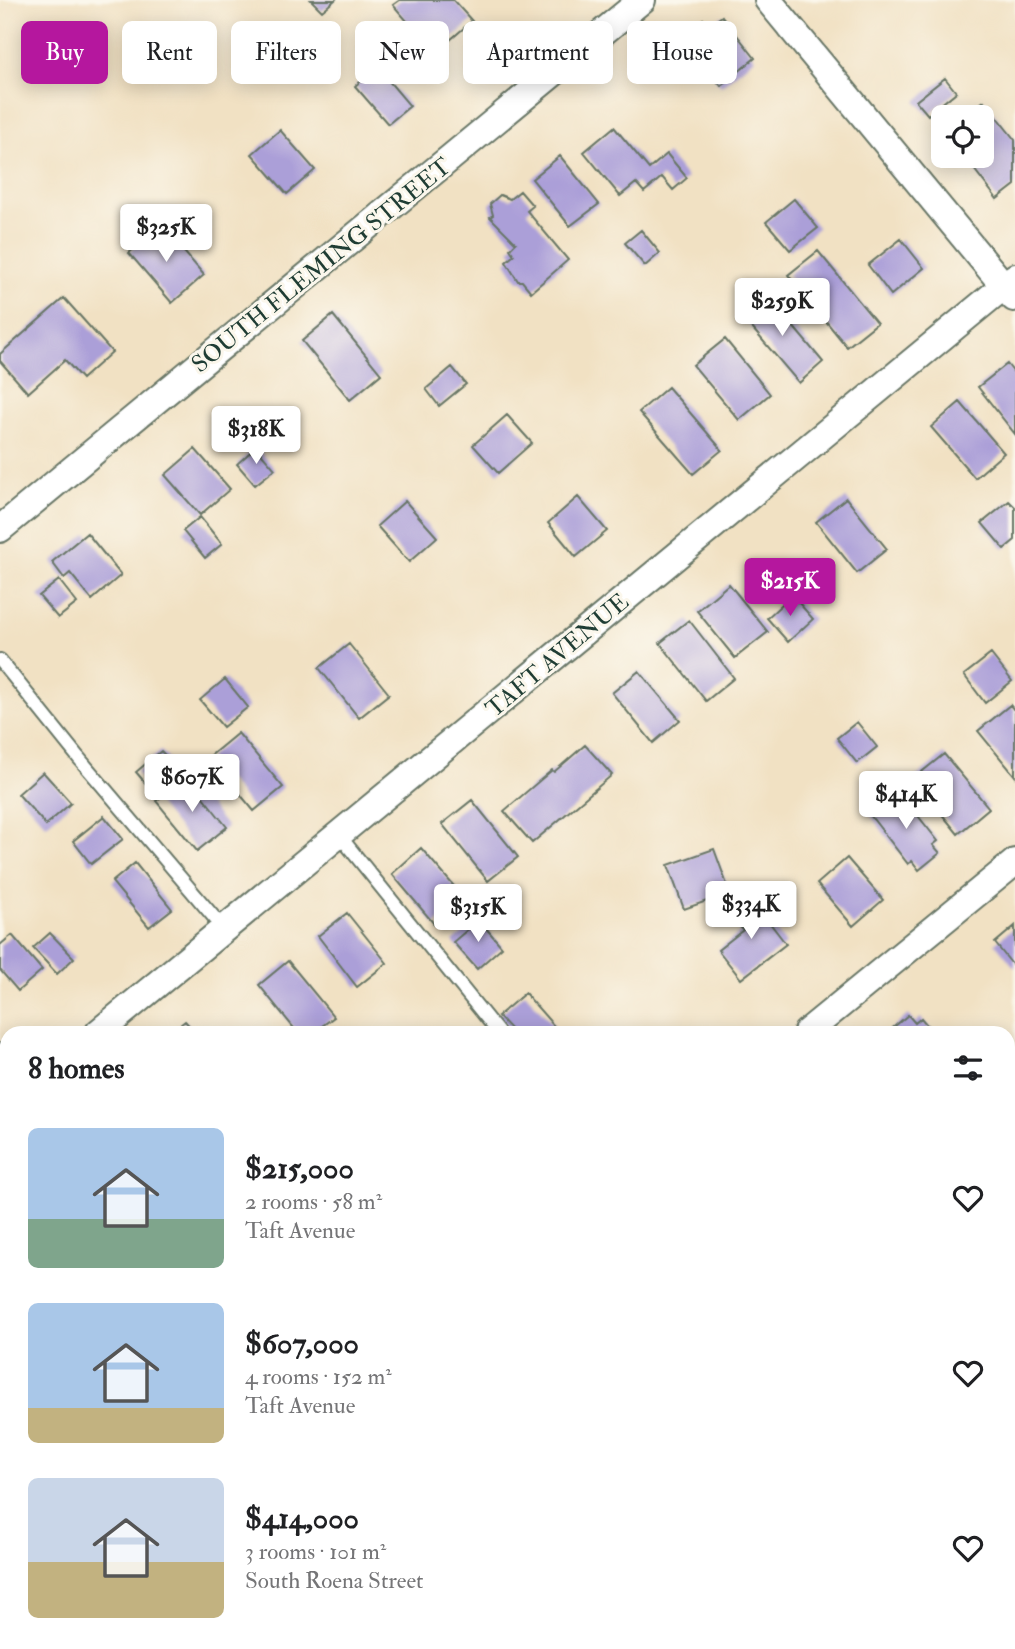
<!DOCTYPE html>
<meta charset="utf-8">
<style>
body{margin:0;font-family:"IM FELL Double Pica",serif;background:#f6f6f6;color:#202124;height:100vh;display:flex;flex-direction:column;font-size:26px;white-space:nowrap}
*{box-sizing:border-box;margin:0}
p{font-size:23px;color:#757577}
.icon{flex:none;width:38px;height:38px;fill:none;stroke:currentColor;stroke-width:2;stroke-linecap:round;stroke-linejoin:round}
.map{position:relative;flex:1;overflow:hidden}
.sheet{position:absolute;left:0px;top:1026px;width:1015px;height:625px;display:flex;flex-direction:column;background:#fff;border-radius:21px 21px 0 0;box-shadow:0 4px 18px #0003}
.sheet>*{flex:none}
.guide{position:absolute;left:21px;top:21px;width:973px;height:63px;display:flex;gap:14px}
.tools{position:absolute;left:931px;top:105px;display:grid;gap:14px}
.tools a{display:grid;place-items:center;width:63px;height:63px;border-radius:10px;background:#fff;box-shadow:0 4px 18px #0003;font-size:35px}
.price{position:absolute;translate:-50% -60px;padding:0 16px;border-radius:7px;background:#fff;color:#222;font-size:23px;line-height:46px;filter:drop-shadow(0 2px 4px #0008)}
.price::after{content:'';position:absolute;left:50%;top:42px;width:21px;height:16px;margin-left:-10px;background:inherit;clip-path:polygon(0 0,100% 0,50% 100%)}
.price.current{background:#b5179e;color:#fff}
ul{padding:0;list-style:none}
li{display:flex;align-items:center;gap:21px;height:175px;padding:0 28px}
li span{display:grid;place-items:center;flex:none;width:196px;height:140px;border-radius:10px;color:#555}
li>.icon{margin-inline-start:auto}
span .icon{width:84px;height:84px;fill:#fffc;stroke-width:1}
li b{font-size:30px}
h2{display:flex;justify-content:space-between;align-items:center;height:84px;padding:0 28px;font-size:30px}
.tag{padding:0 24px;border-radius:10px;background:#fff;box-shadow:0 4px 18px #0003;font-size:24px;line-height:63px}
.tag.current{background:#b5179e;color:#fff}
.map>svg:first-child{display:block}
.industrial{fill:url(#industrial-furrows)}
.building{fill:#ab9fd8}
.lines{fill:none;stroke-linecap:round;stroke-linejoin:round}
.lane-casing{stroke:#687666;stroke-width:16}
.street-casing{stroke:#687666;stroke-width:30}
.lane{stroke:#fff;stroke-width:12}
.street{stroke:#fff;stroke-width:26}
.rail-casing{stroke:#1f3d34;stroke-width:8}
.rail{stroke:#fbf7ec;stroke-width:5;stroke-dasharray:16;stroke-linecap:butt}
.labels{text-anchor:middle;stroke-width:6;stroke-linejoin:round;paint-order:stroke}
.street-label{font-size:24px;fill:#1f3d34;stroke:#fbf7ec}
</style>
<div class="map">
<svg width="1015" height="1649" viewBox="0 0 1015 1649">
<defs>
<pattern id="industrial-furrows" width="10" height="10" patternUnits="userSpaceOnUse" patternTransform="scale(1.75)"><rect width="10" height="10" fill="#b5c6de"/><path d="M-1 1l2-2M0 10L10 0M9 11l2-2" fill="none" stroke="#93a2b5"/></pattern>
</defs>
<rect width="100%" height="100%" fill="#fbf7ec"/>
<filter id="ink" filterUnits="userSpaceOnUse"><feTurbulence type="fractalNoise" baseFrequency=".0143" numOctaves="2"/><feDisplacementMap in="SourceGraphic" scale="14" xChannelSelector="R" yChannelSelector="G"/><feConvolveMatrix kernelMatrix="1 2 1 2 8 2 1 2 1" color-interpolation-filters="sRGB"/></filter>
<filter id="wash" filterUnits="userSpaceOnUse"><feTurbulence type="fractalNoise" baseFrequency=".00686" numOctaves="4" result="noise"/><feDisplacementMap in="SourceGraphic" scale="28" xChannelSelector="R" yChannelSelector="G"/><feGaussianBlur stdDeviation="1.57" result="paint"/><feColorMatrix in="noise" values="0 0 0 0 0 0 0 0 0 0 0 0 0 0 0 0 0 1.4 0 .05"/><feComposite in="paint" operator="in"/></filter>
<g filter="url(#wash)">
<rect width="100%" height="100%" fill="#f1e1c3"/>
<!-- industrial -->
<path class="industrial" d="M0,1426l7,5v111l-7,4z"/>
<g id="blocks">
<!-- building -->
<path class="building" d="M311,0h24l-13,11z
M400,0h53l19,21 -37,32 -42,-48z
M722,16l33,42 -34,28 -39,-50 21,-17 6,7z
M377,67l33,39 -22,18 -33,-38z
M945,78l11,14 -28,23 -12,-14z
M984,101l31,39v45l-18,14 -23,-30 10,-8 -4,-5 2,-39h-19z
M614,127l35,42 18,-15 20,24 -14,12 -11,-13 -18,15 -8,-9 -16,13 -36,-44z
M280,130l35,40 -28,24 -35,-40z
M560,156l39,48 -29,22 -38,-47z
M520,191l13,15 -6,5 41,49 -37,32 -9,-11h-4l-12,-19 8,-7 -4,-6 6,-6 -26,-26 3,-2 -3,-11 10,-9 10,4z
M794,199l24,29 -28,22 -24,-28z
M161,225l43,50 -32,28 -43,-50z
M641,230l19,23 -15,13 -20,-23z
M901,239l23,29 -33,27 -23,-30z
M818,251l59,72 -30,24 -59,-72z
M766,294l57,68 -24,21 -58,-68z
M64,298l48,54 -30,27 -17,-19 -37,33 -28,-32v-7z
M333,315l48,59 -31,26 -48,-59z
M725,339l45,55 -31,26 -46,-55z
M1007,364l8,10v60l-37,-47z
M452,367l14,17 -27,22 -13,-17z
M668,387l54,63 -29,24 -54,-62z
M960,402l44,51 -29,25 -44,-51z
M507,415l25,28 -34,30 -25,-28z
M256,447l19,22 -20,16 -18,-21z
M195,449l35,40 -30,26 -35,-40z
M578,497l29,34 -31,26 -28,-34z
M846,498l41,51 -30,24 -41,-51z
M405,501l32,36 -28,25 -32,-36z
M1009,501l6,6v33l-11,9 -22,-26z
M200,517l22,27 -17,14 -22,-27z
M87,533l34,42 -29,25 -22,-27 -6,5 -12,-16z
M59,580l18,23 -19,15 -19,-22z
M729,584l39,48 -33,26 -38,-47z
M792,595l21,24 -25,23 -21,-24z
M689,620l45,58 -28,23 -46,-58z
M349,644l40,50 -30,24 -40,-50z
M991,654l21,27 -27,22 -21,-28z
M639,671l41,49 -27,23 -41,-50z
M225,679l23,28 -25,20 -23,-27z
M1010,705l5,6v65l-37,-45z
M857,722l20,25 -20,16 -20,-25z
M238,733l45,54 -29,24 -45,-54z
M585,745l27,30 -80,68 -28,-32 48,-41 2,2z
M161,751l18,19 -26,22 -17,-20z
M944,754l45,54 -31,26 -45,-55z
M43,772l28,31 -25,22 -28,-31z
M187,777l40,50 -30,24 -41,-50z
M899,792l39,49 -5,4 7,8 -21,17 -7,-9 -4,3 -38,-49z
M472,800l46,57 -30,24 -46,-57z
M104,816l19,23 -32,25 -18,-23z
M421,848l44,51 -30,26 -43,-51z
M714,849l16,44 -46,16 -16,-44z
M847,858l36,42 -30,26 -36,-42z
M135,863l37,46 -23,18 -37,-45z
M753,901l33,43 -45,35 -23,-29 25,-20 -11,-13z
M347,913l40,50 -30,24 -39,-51z
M479,920l23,27 -25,22 -24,-27z
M1015,926v42l-20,-25z
M50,933l24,25 -17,16 -24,-26z
M12,935l30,35 -24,21 -18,-21v-25z
M288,961l46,56 -20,15h-17l-38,-47z
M525,993l29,33 -6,6h-35l-15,-16z
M908,1015l7,8 6,-5 12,14h-45z
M185,1021l10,11h-24z
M264,1643h18l16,6h-36z"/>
</g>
</g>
<g filter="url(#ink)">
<use href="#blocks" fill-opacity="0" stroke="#687666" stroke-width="2"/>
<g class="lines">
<defs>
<path id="lane" d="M0,660l78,97 146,172
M339,835l159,197"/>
<path id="street" d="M768,0l246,298
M0,529l642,-529
M99,1032l916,-755
M807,1032l208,-170
M0,1057l7,4
M1008,1594l7,-6
M926,1643l9,6"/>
</defs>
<!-- lane casing -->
<use href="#lane" class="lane-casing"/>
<!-- street casing -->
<use href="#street" class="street-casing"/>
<!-- lane -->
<use href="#lane" class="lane"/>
<!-- street -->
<use href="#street" class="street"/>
<defs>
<path id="rail" d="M0,1242l7,5
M0,1582l7,-1
M440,1643l12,6
M630,1643l10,6"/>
</defs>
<!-- rail casing -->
<use href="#rail" class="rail-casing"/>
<!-- rail -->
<use href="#rail" class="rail"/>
</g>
</g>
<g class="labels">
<!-- street labels -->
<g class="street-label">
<text transform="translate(321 265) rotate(-39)" y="8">SOUTH FLEMING STREET</text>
<text transform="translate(557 655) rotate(-40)" y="8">TAFT AVENUE</text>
</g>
</g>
</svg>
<div class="tools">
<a><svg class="icon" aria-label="locate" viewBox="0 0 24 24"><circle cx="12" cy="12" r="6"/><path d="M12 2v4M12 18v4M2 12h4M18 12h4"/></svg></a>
</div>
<b class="price" style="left:166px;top:264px">$325K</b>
<b class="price" style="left:782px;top:338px">$259K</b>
<b class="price" style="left:256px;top:466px">$318K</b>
<b class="price current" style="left:790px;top:618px">$215K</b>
<b class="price" style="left:192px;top:814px">$607K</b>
<b class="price" style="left:906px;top:831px">$414K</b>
<b class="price" style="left:751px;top:941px">$334K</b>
<b class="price" style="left:478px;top:944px">$315K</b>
<div class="guide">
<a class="tag current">Buy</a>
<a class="tag">Rent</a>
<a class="tag">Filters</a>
<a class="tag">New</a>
<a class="tag">Apartment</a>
<a class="tag">House</a>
</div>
<section class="sheet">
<h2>8 homes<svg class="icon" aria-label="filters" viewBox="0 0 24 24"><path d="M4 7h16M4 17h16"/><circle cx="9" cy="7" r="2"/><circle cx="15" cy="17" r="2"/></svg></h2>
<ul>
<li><span style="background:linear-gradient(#a9c7e8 65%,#7fa58c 0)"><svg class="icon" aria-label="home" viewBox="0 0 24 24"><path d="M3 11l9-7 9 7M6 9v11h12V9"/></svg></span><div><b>$215,000</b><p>2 rooms · 58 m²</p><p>Taft Avenue</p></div><svg class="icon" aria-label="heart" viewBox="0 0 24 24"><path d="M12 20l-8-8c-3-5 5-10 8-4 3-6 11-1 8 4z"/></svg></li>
<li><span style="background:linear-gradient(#a9c7e8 75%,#c2b280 0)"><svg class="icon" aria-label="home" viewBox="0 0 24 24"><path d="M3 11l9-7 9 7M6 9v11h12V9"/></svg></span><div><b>$607,000</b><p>4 rooms · 152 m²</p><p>Taft Avenue</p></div><svg class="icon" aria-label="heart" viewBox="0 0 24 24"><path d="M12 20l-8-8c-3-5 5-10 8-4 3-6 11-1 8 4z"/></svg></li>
<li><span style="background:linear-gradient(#c9d6e8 60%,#c2b280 0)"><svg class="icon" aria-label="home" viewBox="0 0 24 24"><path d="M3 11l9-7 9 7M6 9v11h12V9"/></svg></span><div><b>$414,000</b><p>3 rooms · 101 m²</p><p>South Roena Street</p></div><svg class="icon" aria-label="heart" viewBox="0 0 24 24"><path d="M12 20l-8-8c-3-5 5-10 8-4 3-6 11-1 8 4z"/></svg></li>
</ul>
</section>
</div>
